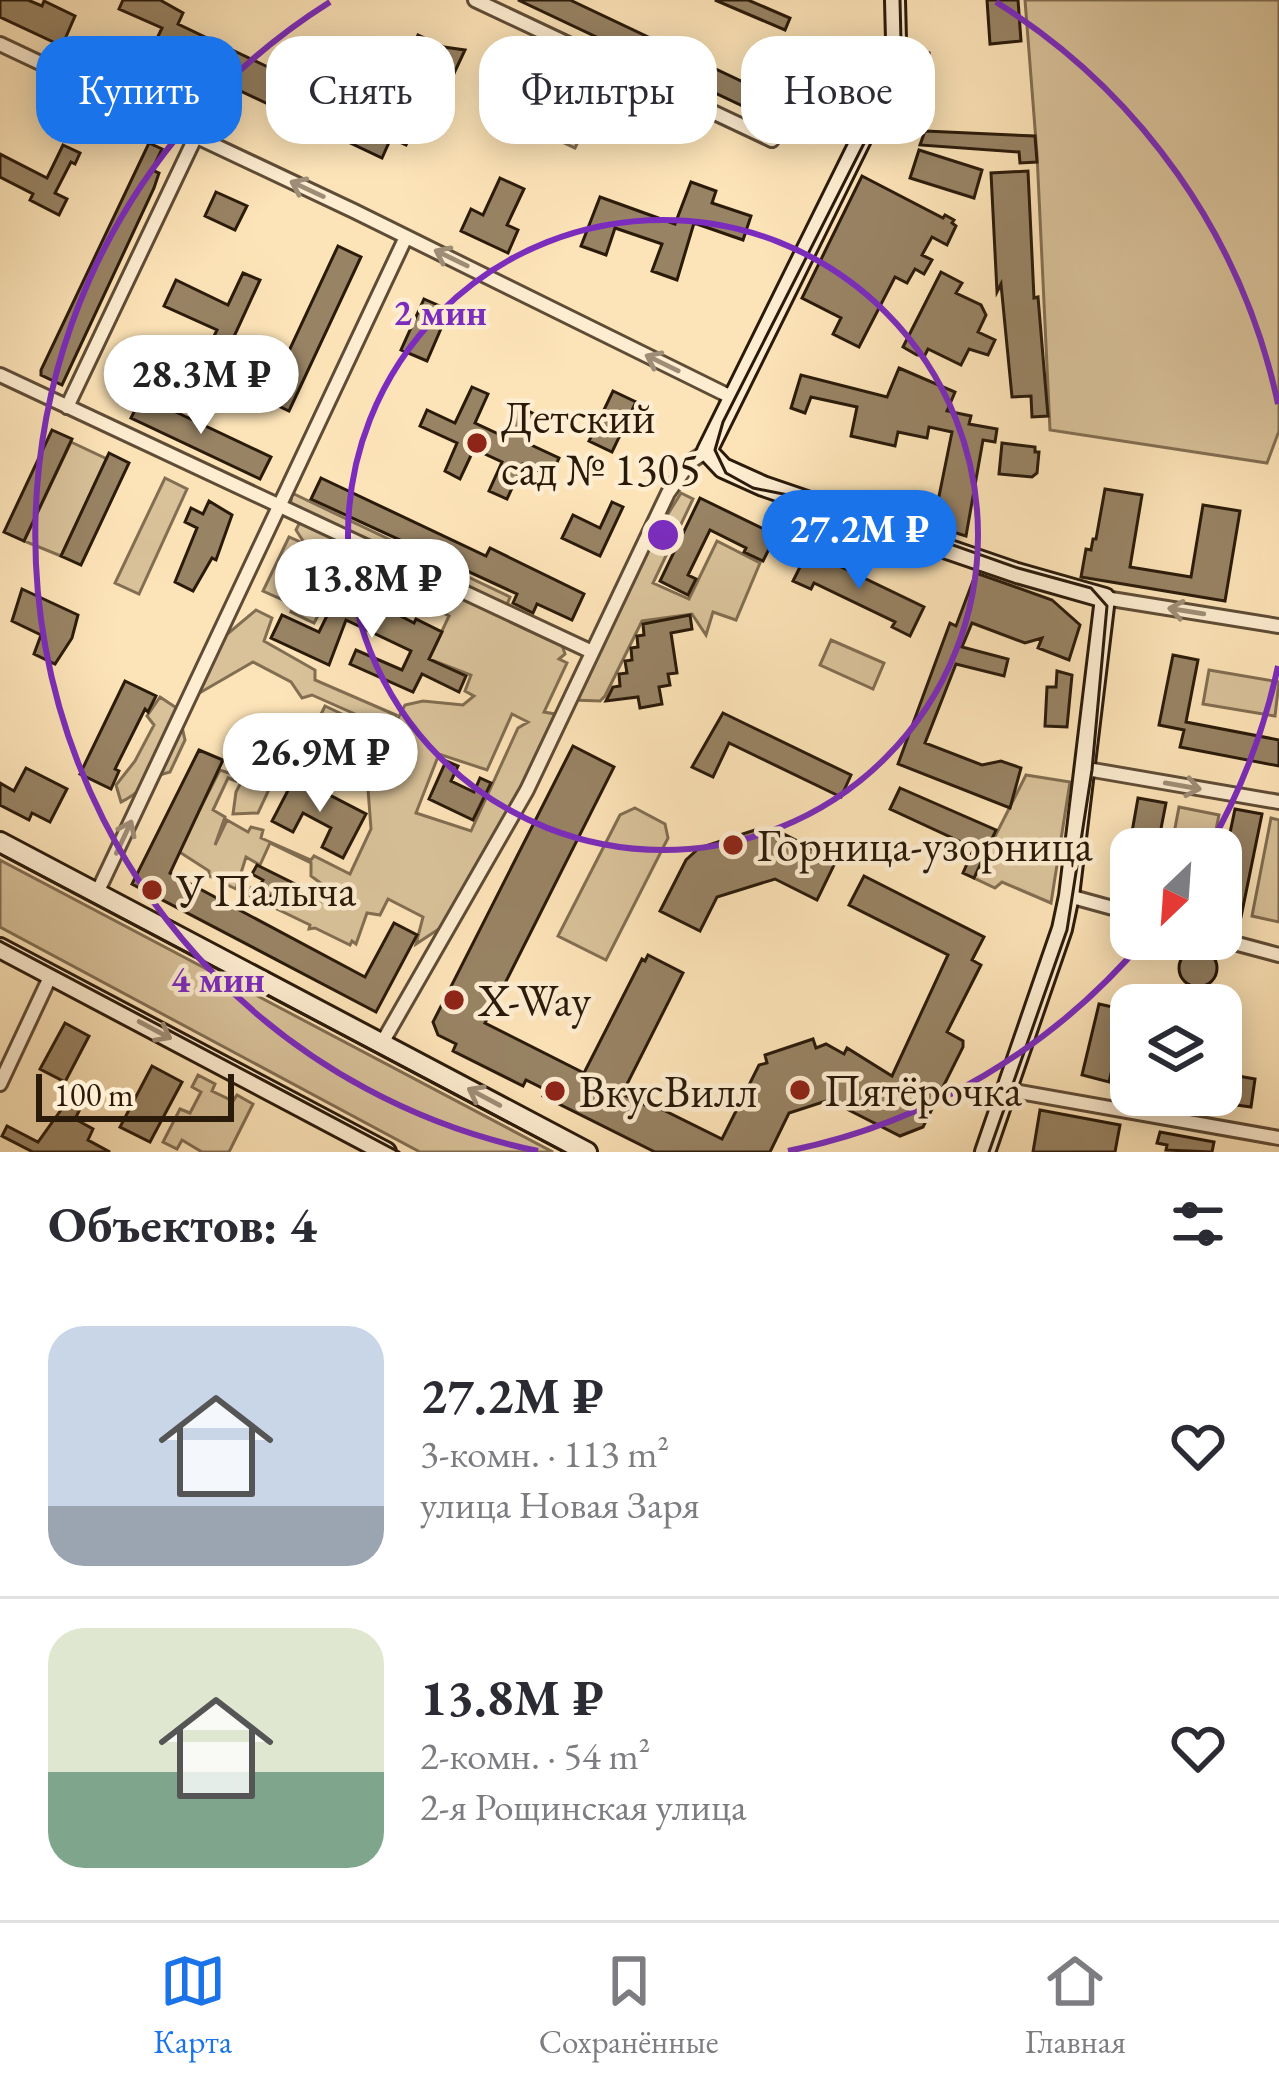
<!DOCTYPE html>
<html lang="ru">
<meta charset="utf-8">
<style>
body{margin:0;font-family:"EB Garamond",serif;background:#f7f7f7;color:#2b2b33;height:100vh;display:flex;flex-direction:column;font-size:45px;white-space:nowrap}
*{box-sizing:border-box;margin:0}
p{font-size:39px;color:#7c7c81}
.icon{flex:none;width:66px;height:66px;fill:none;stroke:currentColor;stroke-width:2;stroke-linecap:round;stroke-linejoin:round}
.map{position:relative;height:1152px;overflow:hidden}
.details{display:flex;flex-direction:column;background:#fff;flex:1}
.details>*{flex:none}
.hud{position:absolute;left:36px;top:36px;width:1209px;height:108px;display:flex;gap:24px}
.needle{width:78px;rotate:205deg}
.buttons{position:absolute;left:1110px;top:828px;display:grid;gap:24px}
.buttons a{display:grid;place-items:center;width:132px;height:132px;border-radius:24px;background:#fff;box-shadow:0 6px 30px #0003;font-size:60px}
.scale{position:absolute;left:36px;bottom:30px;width:198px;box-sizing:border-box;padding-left:12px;border:6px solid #2a1a0a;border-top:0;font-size:33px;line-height:42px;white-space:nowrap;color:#2a1a0a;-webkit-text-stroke:9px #feedd1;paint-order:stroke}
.price{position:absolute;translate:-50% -102px;padding:0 27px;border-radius:42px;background:#fff;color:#222;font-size:39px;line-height:78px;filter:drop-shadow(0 3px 6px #0008)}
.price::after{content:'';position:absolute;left:50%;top:72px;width:36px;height:27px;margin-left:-18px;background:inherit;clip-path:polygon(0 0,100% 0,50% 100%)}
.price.current{background:#1a73e8;color:#fff}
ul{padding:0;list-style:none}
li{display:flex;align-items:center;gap:36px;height:300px;padding:0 48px}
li+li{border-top:3px solid #e1e1e2}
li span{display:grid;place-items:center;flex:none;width:336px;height:240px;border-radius:36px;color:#555}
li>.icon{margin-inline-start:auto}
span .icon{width:144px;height:144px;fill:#fffc;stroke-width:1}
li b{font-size:51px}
h2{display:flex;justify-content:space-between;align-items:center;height:144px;padding:0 48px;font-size:51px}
.chip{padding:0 42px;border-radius:36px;background:#fff;box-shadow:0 6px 30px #0003;font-size:42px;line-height:108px}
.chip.current{background:#1a73e8;color:#fff}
.dock{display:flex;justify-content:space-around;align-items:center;height:168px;border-top:3px solid #e1e1e2;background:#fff;font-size:33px;color:#7c7c81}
.dock a{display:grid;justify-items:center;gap:6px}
.dock .current{color:#1a73e8}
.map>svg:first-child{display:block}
.green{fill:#d9c29a;stroke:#826e52;stroke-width:3;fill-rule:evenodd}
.building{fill:#988364;stroke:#2a1a0a;stroke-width:3}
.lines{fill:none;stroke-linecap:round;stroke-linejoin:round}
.street-casing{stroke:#5f4c36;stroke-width:18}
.secondary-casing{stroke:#2a1a0a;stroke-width:24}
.street{stroke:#feedd1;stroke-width:12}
.secondary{stroke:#feedd1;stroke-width:18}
.tram{stroke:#2a1a0a;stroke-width:3}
.oneway{stroke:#9f8e77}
.ring{fill:none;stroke:#7b2cbf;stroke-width:6}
.poi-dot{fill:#8f2418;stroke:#feedd1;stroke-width:4.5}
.labels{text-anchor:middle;stroke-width:9;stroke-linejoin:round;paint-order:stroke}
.poi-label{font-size:45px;fill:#2a1a0a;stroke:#feedd1;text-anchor:start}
.centre{fill:#7b2cbf;stroke:#feedd1;stroke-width:6}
.ring-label{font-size:36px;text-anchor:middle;font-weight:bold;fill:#7b2cbf;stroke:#feedd1;stroke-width:9;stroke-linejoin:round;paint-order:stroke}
</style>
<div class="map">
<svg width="1279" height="1152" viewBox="0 0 1279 1152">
<rect width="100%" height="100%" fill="#fde4b8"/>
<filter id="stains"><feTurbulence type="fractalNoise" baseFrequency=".00167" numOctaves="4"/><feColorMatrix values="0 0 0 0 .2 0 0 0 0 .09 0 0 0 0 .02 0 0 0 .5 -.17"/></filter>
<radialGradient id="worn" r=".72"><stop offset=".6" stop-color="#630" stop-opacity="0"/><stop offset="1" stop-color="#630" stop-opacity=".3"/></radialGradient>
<!-- green -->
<path class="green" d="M1025,0h254v431l-12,32 -217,-33 -13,-276z
M521,84l69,32 -15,32 -69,-32z
M71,442l36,17 -46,97 -37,-15z
M165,478l22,11 -48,105 -24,-11z
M292,493l218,104 -4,10 -216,-99z
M681,493l12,6 -40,84 36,16 28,-58 43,22 -24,57 -23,-8 -7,23 -14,-21 -50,7 -37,75 -5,5 -26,-1 66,-141z
M300,522l262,123 3,9 -6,5 8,4 -23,49 11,2 -33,71 -74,138 -32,21 7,-27 -35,-18 -8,16 -13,-2 -11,31 -4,-3 -2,4 -35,-17 -6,1 1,-4 -62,-30 3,-7 38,20 8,-11 20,10 12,-18 -18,-13v-13l-41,-20 -10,22 -14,-8 -10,32 -19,-9 -1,-5 -2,3 -5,-2v-5l-31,-20 42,-81 18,6 -2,5 -8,-3 -15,32 12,7 -10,28 12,-25 21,12 3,-5 12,3 -2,8 50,22 3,-4 36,18 21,-45 -3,-40 -82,-36 -28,60 -25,1 3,-22 17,-33 -6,-26 7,-14 37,23 77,33 37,-70 18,-4 40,4 11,-9 -9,-5 6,-16 -42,-16 20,-43 -33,-17 -41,-7 -30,-26 -31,57 -23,-11 3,-7 -31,-14 26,-54 16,7 -9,-14zM512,714l16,8 -10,6 -47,103 -55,-18 23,-59 48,16z
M256,610l16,8 -8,23 51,29v10l81,35 -7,14 -77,-34 -10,3 -11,-16 -38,-20 -57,33 23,-54z
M831,640l53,23 -11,26 -53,-24z
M1209,670l70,12 -4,34 -72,-12z
M160,697l18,12 7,31 -15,32c-19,3 -30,22 -49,30l-5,-17 19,-24 19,-36 -7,-9z
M325,706l55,26 -15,31 -55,-26z
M1026,775l44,7 -19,121 -49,-21 -7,6 -21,-10z
M1179,807l40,8 -7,34h-41z
M635,808l30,16 3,14 -62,122 -48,-24 62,-121z
M1271,818l8,2v102l-27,-6z
M0,860l553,292h-133l-420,-225z
M198,1075l17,9 -3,7 21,10 4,-6 16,9 -24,48h-27l-20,-12 -5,9 -14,-7 17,-33 10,4 11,-21 -9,-5z"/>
<!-- building -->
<path class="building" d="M0,0h28l14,6 2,-5 31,15 -13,30 -62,-29z
M123,0h37l23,13 -5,11 92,44 14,-5 7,14 93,44 16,-36 -5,-2 23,-48 26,12 21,3 -39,83 -12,-6 -8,18 -15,-7 -9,20 -230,-109 10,-21 -43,-19z
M518,0h52l205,97 -9,20z
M715,0h33l42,18 -5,12z
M987,0h31l3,41 -31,3z
M912,50l17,3 -7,42 -16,29 -16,-4 15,-27z
M925,131l110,5 2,26 -17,1 -1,-11 -99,-7z
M149,143l13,6 -10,21 7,3 -5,15 -92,197 -21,-10v-5z
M63,145l17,8 -5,11 -4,-2 -16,31 12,6 -8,16 -29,-15 3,-6 -33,-17v-23l47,24z
M919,150l63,20 -8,28 -64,-20z
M1028,171l6,127 4,-1 10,119 -16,1 -1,-21 -19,1 -11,-113 -4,8 -6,-119z
M862,176l81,42 2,-3 9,5 -2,3 4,3 -9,19 -15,-8 -10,18 10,5 -8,14 -9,-5 -8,14 -12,-6 -36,70 -26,-13 8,-16 -39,-20z
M500,178l24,11 -17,36 11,5 -10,23 -47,-22 10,-22 12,6z
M691,182l25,9 -4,12 39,13 -8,24 -49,-17 -17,57 -25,-9 10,-27 -47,-16 -9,27 -25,-9 19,-49 75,27z
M216,192l31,14 -12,24 -30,-14z
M338,246l23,11 -72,154 -23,-11z
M941,272l21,11 -6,10 25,12 5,10 -8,17 17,8 -7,15 -19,-6 -8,16 -33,-16 -3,6h-8l-14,-8z
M243,273l17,7 -39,85 -17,-8 13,-27 -53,-24 12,-26 52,25z
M424,299l25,11 -22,51 -26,-11z
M899,368l56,24 -8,19 24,5 -2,8 28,5 -2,13 -12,-2 -17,96 -33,-10 19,-94 -23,-5 -2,11 -29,-6 -3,14 -44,-10 6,-29 -46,-10 -6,16 -14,-5 10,-33 86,22z
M472,387l16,7 -13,29 30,14 14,-30 20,9 -12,27 32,15 -8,18 -28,-12 -16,35 -18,-8 13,-29 -28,-13 -14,30 -15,-8 12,-28 -37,-17 7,-16 28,13z
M613,391l23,11 -24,50 -23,-11z
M142,396l129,61 -11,22 -129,-61z
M52,430l20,9 -48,102 -20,-9z
M1002,443l33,4v5h4l-2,21 -5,4 -33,-3z
M109,453l20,10 -48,102 -20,-9z
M321,478l165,78 4,-8 94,46 -12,26 -35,-16 -4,9 -20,-10 4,-9 -206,-95z
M1105,489l37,6 -12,72 61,10 12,-72 37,6 -15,90 -144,-24 5,-28 5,1 2,-11h3z
M700,498l76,37 -13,26 -19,-9 2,-4 -36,-18 -22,45 8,4 -8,16 -28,-14z
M209,501l23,14 -16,45 -4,-2 -19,33 -18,-9 22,-54 -12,-6 6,-14 12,6z
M612,502l11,5 -23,49 -38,-18 11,-23 27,13z
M808,551l116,56 -14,29 -18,-9 3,-5 -81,-39 -3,6 -18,-8z
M976,573l76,27 28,25 -11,35 -31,-12 4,-10 -17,5 -53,-20 -10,24 46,12 -4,17 -48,-12 -31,79 57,22 19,-4 20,7 -11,40 -112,-44 52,-141 6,3z
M342,585l72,38 2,-4 26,13 -13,27 37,17 -7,16 -37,-18 -9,18 -63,-28 6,-14 46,20 9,-19 -65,-31 -17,45 -58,-27 11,-23 37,17z
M22,589l56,26 -6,23 -17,26 -21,-10 7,-19 -29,-14z
M690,615l2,14 -21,4 6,40 -9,1 2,11 -11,2 3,17 -22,4 -2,-11 -32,4 7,-14 7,-1 -1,-12 8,-1 -2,-12 7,-1 -1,-12 7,-1 -1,-11 7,-1 -1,-11z
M1173,655l25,5 -12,62 93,18v26l-99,-19 4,-17 -25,-5z
M1057,671l15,4 -5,52 -22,-1 2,-39h9z
M125,681l31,15 -8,16 -3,-3 -30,60 4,2 -8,18 -31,-15z
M723,713l128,62 -10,22 -112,-54 -16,34 -21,-10z
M573,746l41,21 -129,256 99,50 58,-114 3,2 3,-6 35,18 -61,121 27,13 2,-3 71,35 37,-74 8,-2 -2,-8 48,-16 3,9 10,-4 18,10 3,-6 45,28 56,-121 -99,-50 15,-29 120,61 -12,23 9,5 -34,67 16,9v6l-40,80 -23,9 -71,-36 -40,13 -19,39h-115l-112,-56 3,-6 -20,-10 -3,6 -70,-35 3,-7 -18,-9 -5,-13z
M199,750l24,10 -53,113 195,104 29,-54 23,12 -41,77 -244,-128z
M446,761l12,5 -7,15 23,11 6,-14 11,5 -18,37 -44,-21z
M26,768l41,21 -17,33 -18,-9 -3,7 -29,-15v-22l14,8z
M295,777l71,37 -23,44 -21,-11 9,-19 -28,-15 -10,19 -21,-11z
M900,788l96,42 -22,48 -11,-5 11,-25 -84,-39z
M1138,798l28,5 -9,46h-28z
M1235,809l27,5 -21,103 -20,-4v-37z
M758,829l18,1 60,31 -19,39 -42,-21 -58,18 -17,34 -40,-20 26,-51 13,-12z
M257,865l42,21 -10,19 -31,-15 5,-10 -11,-6z
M1179 968a19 19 0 1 1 38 0a19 19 0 1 1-38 0Z
M1099,1004l27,6 -17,72 -27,-7z
M65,1023l24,13 -24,46 -25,-13z
M152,1066l30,16 -32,60 -30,-15z
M1221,1073l34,6 -4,28 -30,-4z
M66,1103l13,8 -4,8 18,10 -5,11 22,12h-77l-31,-16 5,-10 31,16z
M1040,1110l80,15 -5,27h-82z
M1160,1132l54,10 -2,10 -46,-2 1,-5 -10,-2z"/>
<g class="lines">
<defs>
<path id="street" d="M475,0l297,140 20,-43 73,36
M0,44l354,167 377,186
M0,375l592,277
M67,407l129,-271
M1105,598l174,28
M1087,769l192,33
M97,893l309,-656
M1069,896l62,17
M1219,939l60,16
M382,1043l145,-253 141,-297 22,-31 17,-11
M0,1084l51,-109
M1008,1090l271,48"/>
<path id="secondary" d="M895,0l1,40 -13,55 -176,356 16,17 40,18 254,87 88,25 -36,298 -7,33 -77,223
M0,842l587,310
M0,948l386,204"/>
</defs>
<!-- street casing -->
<use href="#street" class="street-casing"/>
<!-- secondary casing -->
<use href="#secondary" class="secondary-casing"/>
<!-- street -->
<use href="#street" class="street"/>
<!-- secondary -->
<use href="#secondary" class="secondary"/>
<!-- tram -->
<path class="tram" d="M900,0l1,41 -13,55 -165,326 -8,28 11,23 27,15 90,18 175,62 73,20 16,18 -15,164 -25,160 -78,222
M0,854l564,298
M0,941l399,211"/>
</g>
<!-- one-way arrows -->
<defs><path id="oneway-shaft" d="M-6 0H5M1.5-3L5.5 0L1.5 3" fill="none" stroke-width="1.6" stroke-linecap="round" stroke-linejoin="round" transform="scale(3)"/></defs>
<g class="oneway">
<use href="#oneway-shaft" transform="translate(307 189) rotate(-155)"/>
<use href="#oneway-shaft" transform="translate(451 258) rotate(-154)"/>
<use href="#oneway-shaft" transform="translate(662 363) rotate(-154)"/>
<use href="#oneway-shaft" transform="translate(1186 611) rotate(-171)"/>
<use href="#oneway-shaft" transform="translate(1183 786) rotate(10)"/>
<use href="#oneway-shaft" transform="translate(124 837) rotate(-65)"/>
<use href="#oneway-shaft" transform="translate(155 1030) rotate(28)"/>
<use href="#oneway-shaft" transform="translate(484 1097) rotate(-152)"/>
</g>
<!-- distance rings -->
<g class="ring">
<circle cx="663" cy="535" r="315"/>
<path d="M1278 666A629 629 0 0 1 1210 845M1145 939A629 629 0 0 1 788 1151M538 1151A629 629 0 0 1 330 2M996 2A629 629 0 0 1 1278 404"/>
</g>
<!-- markers -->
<g class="poi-dot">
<circle cx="477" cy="443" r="12"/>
<circle cx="733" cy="845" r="12"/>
<circle cx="152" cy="890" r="12"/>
<circle cx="454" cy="1000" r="12"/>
<circle cx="800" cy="1090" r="12"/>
<circle cx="555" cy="1091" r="12"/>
</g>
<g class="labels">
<!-- poi labels -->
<g class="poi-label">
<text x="501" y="433">Детский<tspan x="501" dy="52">сад № 1305</tspan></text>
<text x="757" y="861">Горница-узорница</text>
<text x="176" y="906">У Палыча</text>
<text x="478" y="1016">X-Way</text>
<text x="824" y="1106">Пятёрочка</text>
<text x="579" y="1107">ВкусВилл</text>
</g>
</g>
<circle cx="663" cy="535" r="18" class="centre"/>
<g class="ring-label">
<text x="440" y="325">2 мин</text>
<text x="218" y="992">4 мин</text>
</g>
<rect width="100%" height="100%" filter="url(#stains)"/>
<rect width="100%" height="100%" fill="url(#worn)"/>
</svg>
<div class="buttons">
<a><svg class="needle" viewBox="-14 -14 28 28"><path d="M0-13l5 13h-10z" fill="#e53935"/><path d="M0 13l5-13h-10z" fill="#7c7c81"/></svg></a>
<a><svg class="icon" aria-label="layers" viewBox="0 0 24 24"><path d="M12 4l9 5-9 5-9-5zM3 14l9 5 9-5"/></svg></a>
</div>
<div class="scale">100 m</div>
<b class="price" style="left:201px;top:437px">28.3M ₽</b>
<b class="price current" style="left:859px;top:592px">27.2M ₽</b>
<b class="price" style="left:372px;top:641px">13.8M ₽</b>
<b class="price" style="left:320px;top:815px">26.9M ₽</b>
<div class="hud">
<a class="chip current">Купить</a>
<a class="chip">Снять</a>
<a class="chip">Фильтры</a>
<a class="chip">Новое</a>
</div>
</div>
<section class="details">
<h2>Объектов: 4<svg class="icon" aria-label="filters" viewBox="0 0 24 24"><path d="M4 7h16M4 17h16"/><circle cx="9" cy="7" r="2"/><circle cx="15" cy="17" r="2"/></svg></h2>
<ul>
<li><span style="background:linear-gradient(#c9d6e8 75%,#9aa5b1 0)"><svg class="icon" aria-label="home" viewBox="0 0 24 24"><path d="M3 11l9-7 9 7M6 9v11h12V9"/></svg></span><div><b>27.2M ₽</b><p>3-комн. · 113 m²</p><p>улица Новая Заря</p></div><svg class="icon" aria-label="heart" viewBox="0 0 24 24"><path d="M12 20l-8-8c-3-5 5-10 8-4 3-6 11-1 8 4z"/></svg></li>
<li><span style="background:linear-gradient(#dfe7d0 60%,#7fa58c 0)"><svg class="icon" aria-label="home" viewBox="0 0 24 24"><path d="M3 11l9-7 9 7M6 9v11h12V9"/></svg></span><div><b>13.8M ₽</b><p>2-комн. · 54 m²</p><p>2-я Рощинская улица</p></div><svg class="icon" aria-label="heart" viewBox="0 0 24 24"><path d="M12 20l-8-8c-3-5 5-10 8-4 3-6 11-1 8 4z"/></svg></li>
</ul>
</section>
<nav class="dock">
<a class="current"><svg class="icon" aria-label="map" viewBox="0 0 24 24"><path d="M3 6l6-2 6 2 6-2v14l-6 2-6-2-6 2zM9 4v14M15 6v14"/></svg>Карта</a>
<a><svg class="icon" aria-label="saved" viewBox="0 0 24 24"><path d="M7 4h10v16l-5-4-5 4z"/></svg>Сохранённые</a>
<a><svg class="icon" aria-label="home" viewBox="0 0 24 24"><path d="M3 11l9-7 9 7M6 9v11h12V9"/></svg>Главная</a>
</nav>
